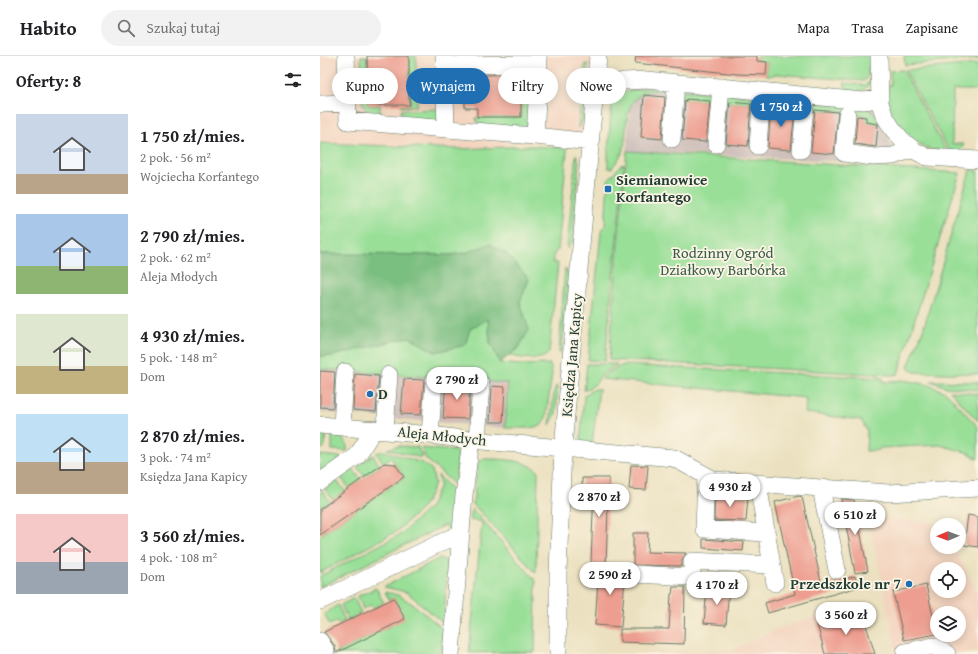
<!DOCTYPE html>
<html lang="pl">
<meta charset="utf-8">
<style>
body{margin:0;font-family:"Gentium Book Plus",serif;background:#f2f2f2;color:#202124;height:100vh;display:flex;flex-direction:column;font-size:15px;white-space:nowrap}
*{box-sizing:border-box;margin:0}
p{font-size:13px;color:#757577}
.icon{flex:none;width:22px;height:22px;fill:none;stroke:currentColor;stroke-width:2;stroke-linecap:round;stroke-linejoin:round}
.map{position:relative;flex:1;overflow:hidden}
.sheet{display:flex;flex-direction:column;background:#fff;width:320px}
.sheet>*{flex:none}
.top-card{position:absolute;left:12px;top:12px;width:380px;height:36px;display:flex;gap:8px}
.needle{width:26px;rotate:269deg}
.fabs{position:absolute;left:610px;top:462px;display:grid;gap:8px}
.fabs a{display:grid;place-items:center;width:36px;height:36px;border-radius:50%;background:#fff;box-shadow:0 2px 10px #0003;font-size:20px}
.price{position:absolute;translate:-50% -34px;padding:0 9px;border-radius:14px;background:#fff;color:#222;font-size:13px;line-height:26px;filter:drop-shadow(0 1px 2px #0008)}
.price::after{content:'';position:absolute;left:50%;top:24px;width:12px;height:9px;margin-left:-6px;background:inherit;clip-path:polygon(0 0,100% 0,50% 100%)}
.price.active{background:#1f6fb2;color:#fff}
ul{padding:0;list-style:none}
li{display:flex;align-items:center;gap:12px;height:100px;padding:0 16px}
li span{display:grid;place-items:center;flex:none;width:112px;height:80px;border-radius:0px;color:#555}
li>.icon{margin-inline-start:auto}
span .icon{width:48px;height:48px;fill:#fffc;stroke-width:1}
li b{font-size:17px}
h2{display:flex;justify-content:space-between;align-items:center;height:48px;padding:0 16px;font-size:17px}
.chip{padding:0 14px;border-radius:18px;background:#fff;box-shadow:0 2px 10px #0003;font-size:14px;line-height:36px}
.chip.active{background:#1f6fb2;color:#fff}
header{display:flex;align-items:center;gap:24px;box-sizing:border-box;height:56px;padding:0 20px;background:#fff;border-bottom:1px solid #e0e0e0}
header strong{font-size:19px}
nav{display:flex;gap:22px;margin-inline-start:auto;font-size:14px}
.search{width:280px;height:36px;background:#f2f2f2;display:flex;align-items:center;gap:10px;box-sizing:border-box;padding:0 14px;border-radius:22px;color:#757577;font-size:15px}
main{display:flex;flex:1;min-height:0}
.map>svg:first-child{display:block}
.built{fill:#f3d4bf;fill-rule:evenodd}
.industrial{fill:#cfc0bb}
.green{fill:#99df98;stroke:#5c8e66}
.forest{fill:#7abe80;stroke:#4c7e5a}
.building{fill:#ed9e90}
.lines{fill:none;stroke-linecap:round;stroke-linejoin:round}
.minor-casing{stroke:#667665;stroke-width:18}
.minor{stroke:#fff;stroke-width:17}
.poi-dot{fill:#1f6fb2;stroke:#fcf5e5;stroke-width:1.5}
.labels{text-anchor:middle;stroke-width:3.5;stroke-linejoin:round;paint-order:stroke}
.poi-label{font-size:15px;font-weight:bold;fill:#1f3d34;stroke:#fcf5e5;text-anchor:start}
.park-label{font-size:15px;fill:#375d48;stroke:#fcf5e5}
.street-label{font-size:15px;fill:#1f3d34;stroke:#fcf5e5}
</style>
<header>
<strong>Habito</strong>
<div class="search"><svg class="icon" aria-label="search" viewBox="0 0 24 24"><circle cx="10" cy="10" r="6"/><path d="M15 15l6 6"/></svg>Szukaj tutaj</div>
<nav><a>Mapa</a><a>Trasa</a><a>Zapisane</a></nav>
</header>
<main>
<section class="sheet">
<h2>Oferty: 8<svg class="icon" aria-label="filters" viewBox="0 0 24 24"><path d="M4 7h16M4 17h16"/><circle cx="9" cy="7" r="2"/><circle cx="15" cy="17" r="2"/></svg></h2>
<ul>
<li><span style="background:linear-gradient(#c9d6e8 75%,#b9a48a 0)"><svg class="icon" aria-label="home" viewBox="0 0 24 24"><path d="M3 11l9-7 9 7M6 9v11h12V9"/></svg></span><div><b>1 750 zł/mies.</b><p>2 pok. · 56 m²</p><p>Wojciecha Korfantego</p></div></li>
<li><span style="background:linear-gradient(#a9c7e8 65%,#8fb573 0)"><svg class="icon" aria-label="home" viewBox="0 0 24 24"><path d="M3 11l9-7 9 7M6 9v11h12V9"/></svg></span><div><b>2 790 zł/mies.</b><p>2 pok. · 62 m²</p><p>Aleja Młodych</p></div></li>
<li><span style="background:linear-gradient(#dfe7d0 65%,#c2b280 0)"><svg class="icon" aria-label="home" viewBox="0 0 24 24"><path d="M3 11l9-7 9 7M6 9v11h12V9"/></svg></span><div><b>4 930 zł/mies.</b><p>5 pok. · 148 m²</p><p>Dom</p></div></li>
<li><span style="background:linear-gradient(#bfe0f5 60%,#b9a48a 0)"><svg class="icon" aria-label="home" viewBox="0 0 24 24"><path d="M3 11l9-7 9 7M6 9v11h12V9"/></svg></span><div><b>2 870 zł/mies.</b><p>3 pok. · 74 m²</p><p>Księdza Jana Kapicy</p></div></li>
<li><span style="background:linear-gradient(#f6c9c9 60%,#9aa5b1 0)"><svg class="icon" aria-label="home" viewBox="0 0 24 24"><path d="M3 11l9-7 9 7M6 9v11h12V9"/></svg></span><div><b>3 560 zł/mies.</b><p>4 pok. · 108 m²</p><p>Dom</p></div></li>
</ul>
</section>
<div class="map">
<svg width="658" height="598" viewBox="0 0 658 598">
<rect width="100%" height="100%" fill="#fcf5e5"/>
<filter id="ink" filterUnits="userSpaceOnUse"><feTurbulence type="fractalNoise" baseFrequency=".025" numOctaves="2"/><feDisplacementMap in="SourceGraphic" scale="8" xChannelSelector="R" yChannelSelector="G"/><feConvolveMatrix kernelMatrix="1 2 1 2 8 2 1 2 1" color-interpolation-filters="sRGB"/></filter>
<filter id="wash" filterUnits="userSpaceOnUse"><feTurbulence type="fractalNoise" baseFrequency=".012" numOctaves="4" result="noise"/><feDisplacementMap in="SourceGraphic" scale="16" xChannelSelector="R" yChannelSelector="G"/><feGaussianBlur stdDeviation="0.9" result="paint"/><feColorMatrix in="noise" values="0 0 0 0 0 0 0 0 0 0 0 0 0 0 0 0 0 1.4 0 .05"/><feComposite in="paint" operator="in"/></filter>
<g filter="url(#wash)">
<rect width="100%" height="100%" fill="#ebe1c0"/>
<!-- built -->
<path class="built" d="M0,0h273l-8,84 -78,3 -9,106 -178,1z
M548,461l62,5 7,5v20h17l24,48v52l-9,7 -18,-2 -54,2zM617,513h22v22h-22zM617,557h22v22h-22z
M540,546l15,52h-252l97,-3 15,-2 41,-20z"/>
<!-- industrial -->
<path class="industrial" d="M311,24l244,27 25,57 -273,-13z
M0,313l189,14 -4,45 -185,-16z"/>
<!-- green -->
<path class="green" d="M41,0h6l1,49h12v12c-5,-1 -10,-2 -14,-7 -8,-9 -4,-41 -5,-54z
M89,0h7l1,50 -16,1v-2h9z
M437,0h115v11h-4v9l-4,5 -87,-7 -7,2 -4,-1 1,-13 -10,-1z
M584,0h74v3l-73,6z
M265,8h3l-5,57 -5,7z
M658,8v26h-25l-1,54h12l-2,4 -4,4 -9,-1 -44,-81z
M583,14l43,81 -17,-2 -18,-10 -21,-24 -6,-29 7,-1 -1,-14z
M552,24c-5,9 -13,15 -24,13l-4,-10 21,2z
M201,28h12l-5,42 -3,2 -46,-3 -3,-6 1,-2h44z
M329,32l18,2c-7,1 -16,0 -21,2 -25,9 -17,38 -23,57 -1,7 -7,13 -11,19h-4v-16l4,-53 2,-5 7,-2z
M364,34l31,3 -1,8 -35,-2z
M406,38l29,3 1,7 -31,-2z
M444,43l39,2 -7,8v-1l-30,-2z
M490,46l59,7 6,6 5,7 -2,2 -12,-2v-6l-26,-5 -26,-1 -2,1z
M119,53v12l-38,-2v-9z
M0,87l140,6 71,-3 34,2 2,2 -9,100 -4,3 -1,10h5l-9,90c-9,10 -28,4 -40,3l10,-9 10,-17 -9,-28 9,-23 -38,-35 -26,9 -14,2 -131,-1z
M307,95l333,22 -62,201 -6,1 -283,-15 9,-117z
M256,98l3,8 -6,80 -6,7z
M304,108l-19,197 -17,-1 13,-128 4,-6 3,-46 13,-15z
M650,114l8,1v203l-63,-2 -6,-3 -1,-2 15,-37z
M245,212l4,7 -7,73v3l-3,2z
M168,263l2,23 10,21 19,2 31,-1 2,9 -6,45 -5,8 -12,2h-24l3,-45 -188,-14v-13h12l77,-19 26,15 30,-7 5,-16z
M267,308h31l-13,8 -11,13 -10,6z
M303,309l260,13v4l20,-2 26,5 18,8 31,34v32l-9,-6 -29,-8 -60,3 -1,2 -13,1 1,-20 -6,-11 -56,-7 1,-15 -204,-19 5,-6z
M611,325l47,1v8l-32,-3z
M236,330l2,1 -2,26 -6,12 4,-33z
M275,333h4l-7,56 -12,3 4,-53z
M630,335l28,3v27z
M6,378l-2,14 -4,1v-14z
M12,378c10,2 16,7 15,17l-15,-1z
M78,390l20,1 4,11 -35,-9z
M101,392l34,3 3,3 -3,31 -29,-26z
M64,395l39,12 9,7 3,13 -8,18 -8,10 -22,20 -77,42v-38l84,-58 -13,-19 -7,5 -8,-10 3,-1z
M0,399l21,2 -1,2 -20,13z
M53,399l7,11 -15,11 -8,-10z
M163,403c17,0 42,0 55,12l-2,102 -63,-69 5,-40z
M33,413l8,11 -12,8 -8,-10z
M118,419l17,18 -4,40 -6,-8 -125,62v-11l81,-42 29,-27 10,-22z
M15,425h2l8,10 -12,9 -8,-11z
M2,434l8,12 -10,5v-15z
M152,453l64,72 -1,71 -66,1 13,-131 -12,-2z
M120,502l7,3 -3,63 -36,-31 -10,-3 -14,-3z
M56,532l8,15 -11,5 -2,-3 -8,4 -5,-13z
M65,536l13,3 16,10 29,24 -2,25h-107l70,-35 -10,-21 -5,2z
M34,542l7,15 -13,7 -7,-15z
M18,549l7,16 -6,3 -2,-3 -7,4 -6,-11z"/>
<!-- forest -->
<path class="forest" d="M170,188l17,10 22,25 -9,23 9,28 -10,17 -19,16 -10,-21 -2,-23 -18,10 -5,16 -30,7 -26,-15 -77,19h-12v-102l131,1 14,-2z"/>
<g id="blocks">
<!-- building -->
<path class="building" d="M47,0h42v29l-1,5 2,15h-42z
M316,0h121v5l10,1 -1,13 -29,-1 -102,-11z
M192,18h11v10h-2v33h-44v-9h-12v-32z
M324,39l21,2 -3,42 -21,-2z
M366,43l24,2 -4,41 -24,-2 3,-40 1,1z
M410,46l21,2 -3,42 -22,-2z
M451,50l24,3 -4,41 -23,-2z
M495,54l23,2 -4,42 -23,-2z
M537,60l9,1v5l12,2 -2,23 -21,-3z
M0,315l15,1 -2,36 -13,-1z
M35,318l24,2 -3,36 -23,-2z
M84,323l20,1 -3,35 -20,-1z
M126,326l24,2 -2,35 -25,-1z
M172,330l13,1 -2,35h-13z
M64,407l11,1 9,13 -84,58v-26z
M311,409l17,1 -2,24 -17,-1z
M262,422h27l-3,87h-12l-3,-4 3,-71h-12z
M395,437l33,4 -2,24 -32,-1z
M479,440l3,1 20,89 33,-10 3,11 -90,26 -3,-10 30,-9 -20,-92z
M521,443l13,1 14,71 -13,2z
M648,459l10,2v30l-14,-2z
M313,477h15l-1,19 39,1 -4,8v5l-49,-1z
M383,483l41,3 -1,9 -40,-3z
M279,510l27,1 -5,60 -26,-2z
M606,529l11,49 -33,6 -11,-48z
M353,531h12l-1,57 -64,-2v-13h49l2,-35h1z
M387,531h22l-3,38 -22,-2z
M74,542l11,21 -69,34 -1,-7 -11,-14z
M542,556l13,42h-50l-8,-30z"/>
</g>
</g>
<g filter="url(#ink)">
<use href="#blocks" fill-opacity="0" stroke="#667665" stroke-width="1"/>
<g class="lines">
<defs>
<path id="minor" d="M26,0l2,65 187,15
M124,0l2,73
M218,0l1,10 -4,70 56,6
M559,0l1,47 4,12 8,13 10,12 13,11 12,6 51,3
M124,9l95,-1
M275,33l29,-8 23,-1 216,21 17,-2
M98,34l27,1
M0,48l27,-1
M527,59l-3,38 29,4 20,-1 20,-7
M352,83l4,-56
M396,88l5,-57
M438,90l4,-54
M481,94l5,-54
M0,369l110,10 41,5 203,18 40,22 174,13 90,-5
M22,371l3,-55
M65,374l4,-55
M110,379l4,-54
M157,385l4,-57
M386,420l-2,53 62,4
M0,426l37,-26 17,-27
M438,428l17,99
M501,432l16,82
M315,518l57,3v-16l79,4
M0,545l141,-68
M0,585l6,10
M585,596l28,-6 14,8
M131,598l13,-159 7,-55
M238,598v-82l5,-124 35,-392"/>
</defs>
<!-- minor casing -->
<use href="#minor" class="minor-casing"/>
<!-- minor -->
<use href="#minor" class="minor"/>
</g>
</g>
<!-- markers -->
<g class="poi-dot">
<rect x="284" y="129" width="8" height="8" rx="2"/>
<circle cx="50" cy="338" r="4"/>
<circle cx="589" cy="528" r="4"/>
</g>
<g class="labels">
<!-- poi labels -->
<g class="poi-label">
<text x="296" y="129">Siemianowice<tspan x="296" dy="17">Korfantego</tspan></text>
<text x="58" y="343">D</text>
<text x="581" y="533" text-anchor="end">Przedszkole nr 7</text>
</g>
<!-- park labels -->
<g class="park-label">
<text x="403" y="202">Rodzinny Ogród<tspan x="403" dy="17">Działkowy Barbórka</tspan></text>
</g>
<!-- street labels -->
<g class="street-label">
<text transform="translate(252 299) rotate(-85)" y="5">Księdza Jana Kapicy</text>
<text transform="translate(122 380) rotate(6)" y="5">Aleja Młodych</text>
</g>
</g>
</svg>
<div class="fabs">
<a><svg class="needle" viewBox="-14 -14 28 28"><path d="M0-13l5 13h-10z" fill="#e53935"/><path d="M0 13l5-13h-10z" fill="#757577"/></svg></a>
<a><svg class="icon" aria-label="locate" viewBox="0 0 24 24"><circle cx="12" cy="12" r="6"/><path d="M12 2v4M12 18v4M2 12h4M18 12h4"/></svg></a>
<a><svg class="icon" aria-label="layers" viewBox="0 0 24 24"><path d="M12 4l9 5-9 5-9-5zM3 14l9 5 9-5"/></svg></a>
</div>
<b class="price active" style="left:461px;top:72px">1 750 zł</b>
<b class="price" style="left:137px;top:345px">2 790 zł</b>
<b class="price" style="left:410px;top:452px">4 930 zł</b>
<b class="price" style="left:279px;top:462px">2 870 zł</b>
<b class="price" style="left:535px;top:480px">6 510 zł</b>
<b class="price" style="left:290px;top:540px">2 590 zł</b>
<b class="price" style="left:397px;top:550px">4 170 zł</b>
<b class="price" style="left:526px;top:580px">3 560 zł</b>
<div class="top-card">
<a class="chip">Kupno</a>
<a class="chip active">Wynajem</a>
<a class="chip">Filtry</a>
<a class="chip">Nowe</a>
</div>
</div>
</main>
